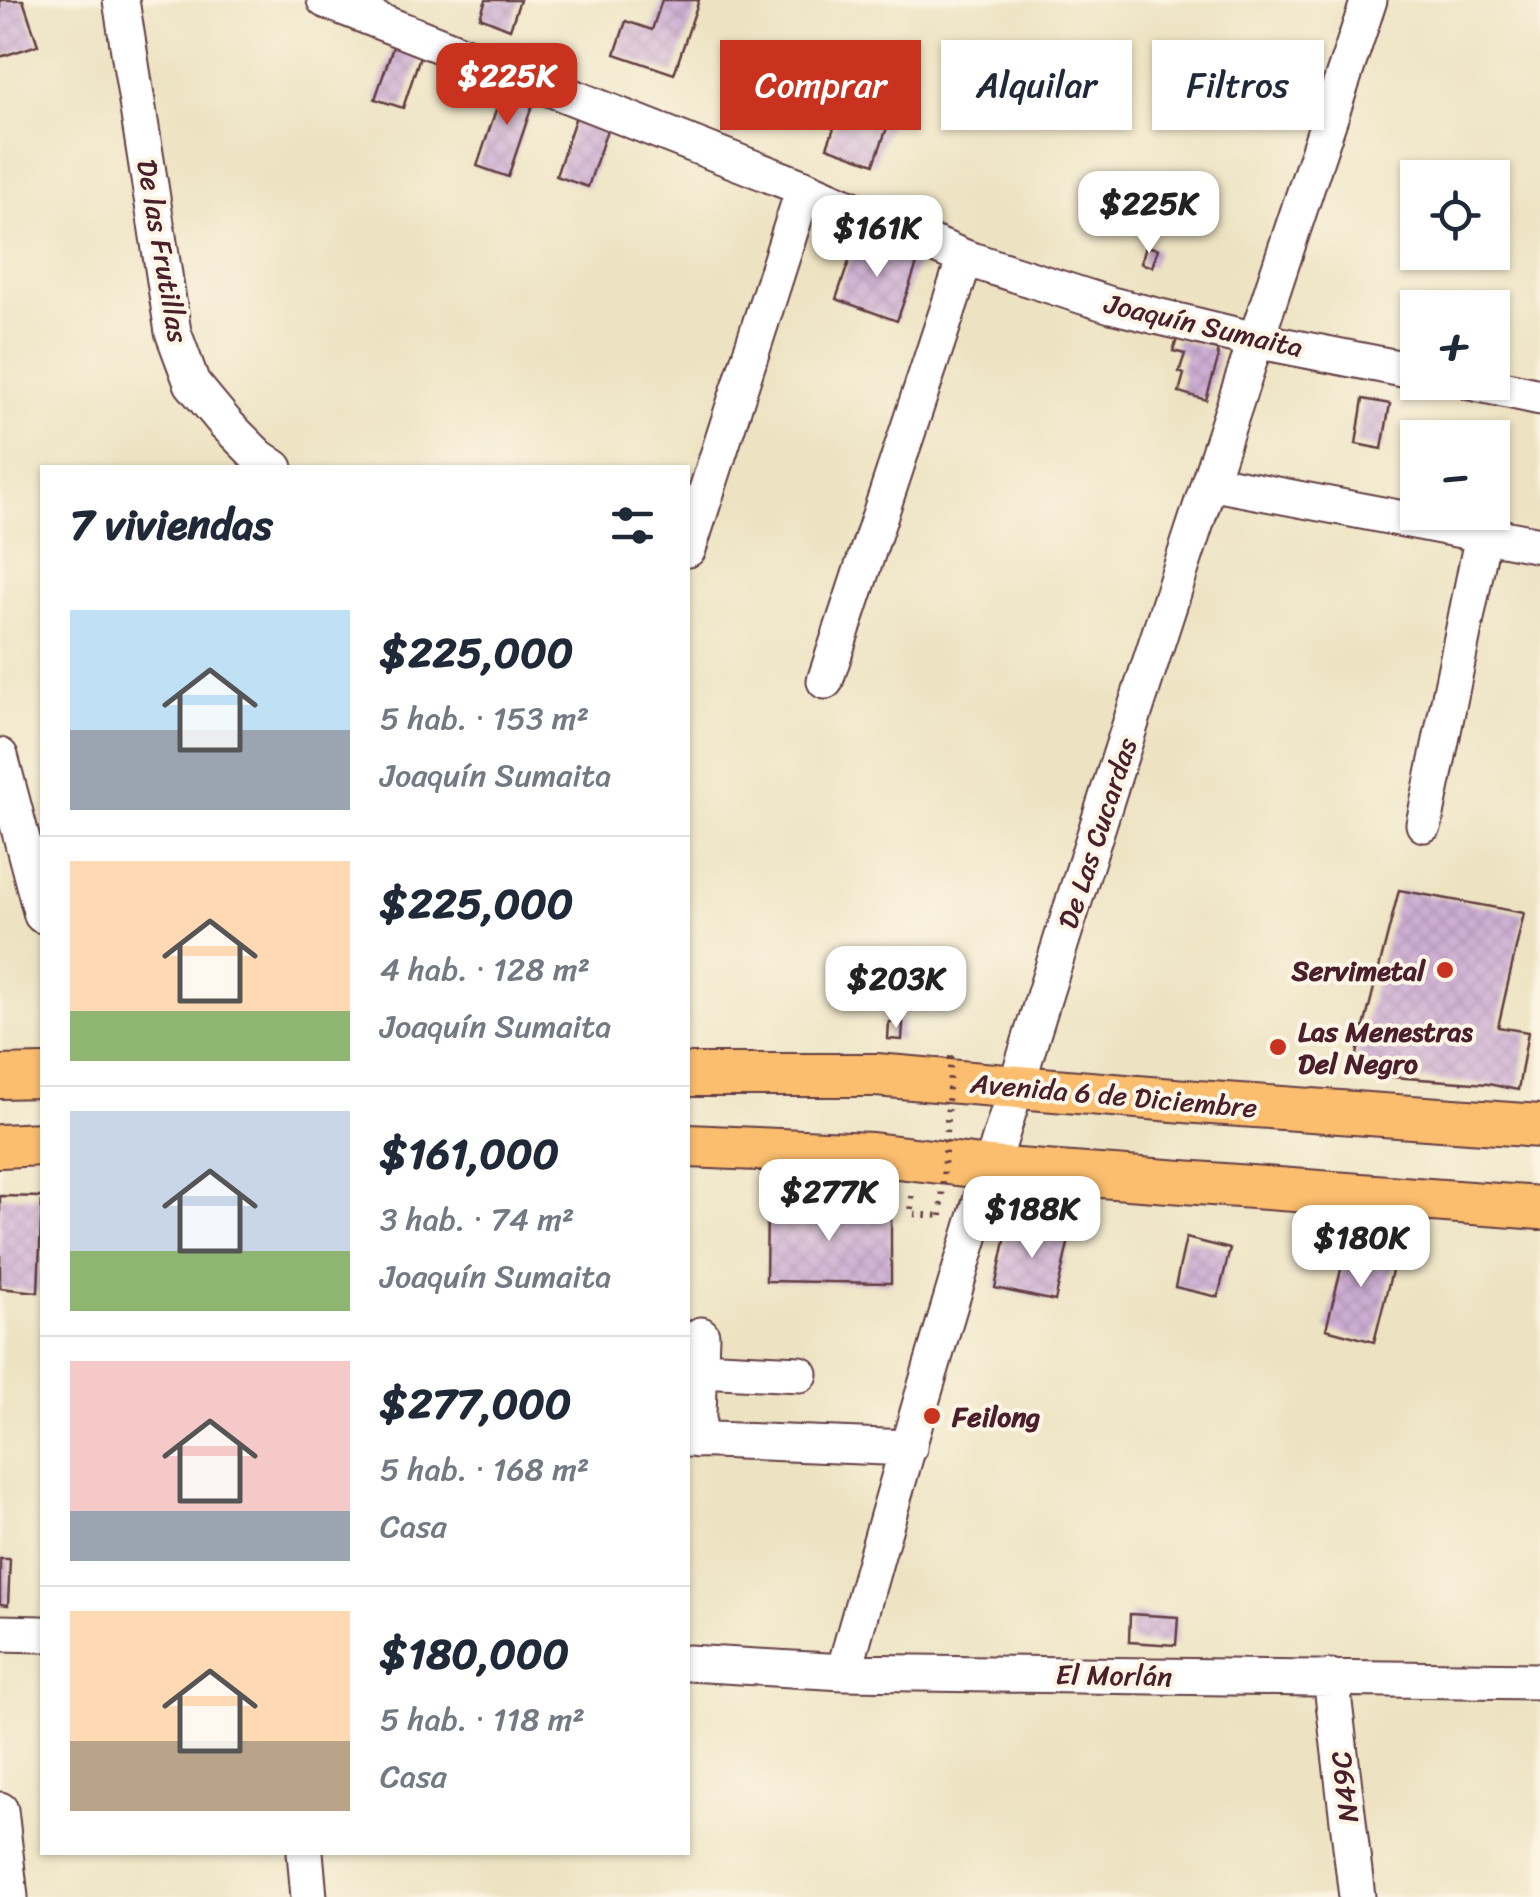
<!DOCTYPE html>
<html lang="es">
<meta charset="utf-8">
<style>
body{margin:0;font-family:Sriracha,sans-serif;background:#f6f6f7;color:#1f2937;height:100vh;display:flex;flex-direction:column;font-size:38px;white-space:nowrap}
*{box-sizing:border-box;margin:0}
p{font-size:32px;color:#747a83}
.icon{flex:none;width:55px;height:55px;fill:none;stroke:currentColor;stroke-width:2;stroke-linecap:round;stroke-linejoin:round}
.map{position:relative;flex:1;overflow:hidden}
.sheet{position:absolute;left:40px;top:465px;width:650px;height:1390px;display:flex;flex-direction:column;background:#fff;border-radius:0px;box-shadow:0 2px 8px #0004}
.sheet>*{flex:none}
.hud{position:absolute;left:720px;top:40px;width:670px;height:90px;display:flex;gap:20px}
.buttons{position:absolute;left:1400px;top:160px;display:grid;gap:20px}
.buttons a{display:grid;place-items:center;width:110px;height:110px;border-radius:0px;background:#fff;box-shadow:0 2px 8px #0004;font-size:50px}
.price{position:absolute;translate:-50% -85px;padding:0 22px;border-radius:20px;background:#fff;color:#222;font-size:32px;line-height:65px;filter:drop-shadow(0 2px 5px #0008)}
.price::after{content:'';position:absolute;left:50%;top:60px;width:30px;height:22px;margin-left:-15px;background:inherit;clip-path:polygon(0 0,100% 0,50% 100%)}
.price.on{background:#c8321e;color:#fff}
ul{padding:0;list-style:none}
li{display:flex;align-items:center;gap:30px;height:250px;padding:0 30px}
li+li{border-top:2px solid #e0e1e3}
li span{display:grid;place-items:center;flex:none;width:280px;height:200px;border-radius:0px;color:#555}
li>.icon{margin-inline-start:auto}
span .icon{width:120px;height:120px;fill:#fffc;stroke-width:1}
li b{font-size:42px}
h2{display:flex;justify-content:space-between;align-items:center;height:120px;padding:0 30px;font-size:42px}
.chip{padding:0 35px;border-radius:0px;background:#fff;box-shadow:0 2px 8px #0004;font-size:35px;line-height:90px}
.chip.on{background:#c8321e;color:#fff}
.map>svg:first-child{display:block}
.building{fill:url(#building-cross-hatch)}
.lines{fill:none;stroke-linecap:round;stroke-linejoin:round}
.minor-casing{stroke:#623c42;stroke-width:39}
.major-casing{stroke:#623c42;stroke-width:46}
.path{stroke:#623c42;stroke-width:6;stroke-dasharray:2.5 8;stroke-linecap:butt}
.minor{stroke:#fff;stroke-width:35}
.major{stroke:#fbbd6e;stroke-width:42}
.path-bridge{stroke:#623c42;stroke-width:6;stroke-dasharray:2.5 8;stroke-linecap:butt}
.poi-dot{fill:#c8321e;stroke:#fcf5e5;stroke-width:4}
.labels{text-anchor:middle;stroke-width:8;stroke-linejoin:round;paint-order:stroke}
.street-label{font-size:28px;fill:#4a1f2b;stroke:#fcf5e5}
.poi-label{font-size:28px;font-weight:bold;fill:#4a1f2b;stroke:#fcf5e5;text-anchor:start}
</style>
<div class="map">
<svg width="1540" height="1897" viewBox="0 0 1540 1897">
<defs>
<pattern id="building-cross-hatch" width="8" height="8" patternUnits="userSpaceOnUse" patternTransform="scale(2.5)"><rect width="8" height="8" fill="#ceaed4"/><path d="M0 0l8 8M0 8l8-8" fill="none" stroke="#b295b6"/></pattern>
</defs>
<rect width="100%" height="100%" fill="#fcf5e5"/>
<filter id="ink" filterUnits="userSpaceOnUse"><feTurbulence type="fractalNoise" baseFrequency=".01" numOctaves="2"/><feDisplacementMap in="SourceGraphic" scale="20" xChannelSelector="R" yChannelSelector="G"/><feConvolveMatrix kernelMatrix="1 2 1 2 8 2 1 2 1" color-interpolation-filters="sRGB"/></filter>
<filter id="wash" filterUnits="userSpaceOnUse"><feTurbulence type="fractalNoise" baseFrequency=".0048" numOctaves="4" result="noise"/><feDisplacementMap in="SourceGraphic" scale="40" xChannelSelector="R" yChannelSelector="G"/><feGaussianBlur stdDeviation="2.25" result="paint"/><feColorMatrix in="noise" values="0 0 0 0 0 0 0 0 0 0 0 0 0 0 0 0 0 1.4 0 .05"/><feComposite in="paint" operator="in"/></filter>
<g filter="url(#wash)">
<rect width="100%" height="100%" fill="#ede3c2"/>
<g id="blocks">
<!-- building -->
<path class="building" d="M0,0h23l15,45 -38,12z
M486,0h34l-10,29 -30,-12z
M662,0h37l-25,74 -59,-20 11,-33 26,9z
M395,41l27,9 -19,58 -28,-9z
M506,80l31,11 -29,86 -31,-11z
M850,84l47,16 -23,64 -47,-17z
M578,110l32,11 -22,66 -32,-11z
M839,219l17,6 -9,26 -18,-6z
M857,238l61,23 -21,60 -61,-22z
M1146,246l12,3 -6,18 -11,-4z
M1177,339l40,11 1,9 -12,41 -27,-8 5,-18 -5,-2 6,-18 -12,-3z
M1363,399l27,5 -8,45 -26,-5z
M1399,890l125,23 -26,114 30,5 -10,58 -30,-6 -136,-10z
M889,1022l14,1 -1,17 -14,-1z
M0,1196l42,1 -4,95 -38,-4z
M767,1206l124,1v76l-125,-2z
M1009,1222l61,13 -15,66 -60,-13z
M1186,1238l44,11 -12,48 -43,-10z
M1349,1238l48,13 -23,91 -48,-13z
M0,1559h10l-2,46 -8,-1z
M1130,1614l48,3 -2,28 -47,-3z"/>
</g>
</g>
<g filter="url(#ink)">
<use href="#blocks" fill-opacity="0" stroke="#623c42" stroke-width="2.5"/>
<g class="lines">
<defs>
<path id="minor" d="M121,0l52,332 19,51 34,41 33,33 16,11
M325,0l479,188 161,70 146,47 144,35 163,32
M1470,382l70,15
M1209,482l331,63
M688,549l116,-361
M825,681l140,-423
M0,756l42,159
M1424,824l59,-289
M699,1369l101,5
M688,1439l221,9
M697,1440l4,-105
M0,1633l42,1
M688,1663l156,9 696,9
M844,1672c156,-563 340,-1118 525,-1672
M1331,1677l26,220
M0,1810l10,87
M305,1852l4,45"/>
<path id="major" d="M688,1075h188l321,27 343,24
M0,1077l42,-1
M0,1146l42,-2
M688,1146l184,8 118,14 550,40"/>
</defs>
<!-- minor casing -->
<use href="#minor" class="minor-casing"/>
<!-- major casing -->
<use href="#major" class="major-casing"/>
<!-- path -->
<path class="path" d="M912,1196l-1,18 30,2"/>
<!-- minor -->
<use href="#minor" class="minor"/>
<!-- major -->
<use href="#major" class="major"/>
<!-- path-bridge -->
<path class="path-bridge" d="M941,1216l10,-161"/>
</g>
</g>
<!-- markers -->
<g class="poi-dot">
<circle cx="1445" cy="970" r="10"/>
<circle cx="1278" cy="1047" r="10"/>
<circle cx="932" cy="1416" r="10"/>
</g>
<g class="labels">
<!-- street labels -->
<g class="street-label">
<text transform="translate(163 251) rotate(80)" y="10">De las Frutillas</text>
<text transform="translate(1204 325) rotate(13)" y="10">Joaquín Sumaita</text>
<text transform="translate(1097 833) rotate(-72)" y="10">De Las Cucardas</text>
<text transform="translate(1114 1095) rotate(5)" y="10">Avenida 6 de Diciembre</text>
<text transform="translate(1114 1675) rotate(1)" y="10">El Morlán</text>
<text transform="translate(1344 1787) rotate(-97)" y="10">N49C</text>
</g>
<!-- poi labels -->
<g class="poi-label">
<text x="1425" y="980" text-anchor="end">Servimetal</text>
<text x="1298" y="1041">Las Menestras<tspan x="1298" dy="32">Del Negro</tspan></text>
<text x="952" y="1426">Feilong</text>
</g>
</g>
</svg>
<div class="buttons">
<a><svg class="icon" aria-label="locate" viewBox="0 0 24 24"><circle cx="12" cy="12" r="6"/><path d="M12 2v4M12 18v4M2 12h4M18 12h4"/></svg></a>
<a>+</a>
<a>−</a>
</div>
<b class="price on" style="left:507px;top:128px">$225K</b>
<b class="price" style="left:1149px;top:256px">$225K</b>
<b class="price" style="left:877px;top:280px">$161K</b>
<b class="price" style="left:896px;top:1031px">$203K</b>
<b class="price" style="left:829px;top:1244px">$277K</b>
<b class="price" style="left:1032px;top:1261px">$188K</b>
<b class="price" style="left:1361px;top:1290px">$180K</b>
<div class="hud">
<a class="chip on">Comprar</a>
<a class="chip">Alquilar</a>
<a class="chip">Filtros</a>
</div>
<section class="sheet">
<h2>7 viviendas<svg class="icon" aria-label="filters" viewBox="0 0 24 24"><path d="M4 7h16M4 17h16"/><circle cx="9" cy="7" r="2"/><circle cx="15" cy="17" r="2"/></svg></h2>
<ul>
<li><span style="background:linear-gradient(#bfe0f5 60%,#9aa5b1 0)"><svg class="icon" aria-label="home" viewBox="0 0 24 24"><path d="M3 11l9-7 9 7M6 9v11h12V9"/></svg></span><div><b>$225,000</b><p>5 hab. · 153 m²</p><p>Joaquín Sumaita</p></div></li>
<li><span style="background:linear-gradient(#ffd9b3 75%,#8fb573 0)"><svg class="icon" aria-label="home" viewBox="0 0 24 24"><path d="M3 11l9-7 9 7M6 9v11h12V9"/></svg></span><div><b>$225,000</b><p>4 hab. · 128 m²</p><p>Joaquín Sumaita</p></div></li>
<li><span style="background:linear-gradient(#c9d6e8 70%,#8fb573 0)"><svg class="icon" aria-label="home" viewBox="0 0 24 24"><path d="M3 11l9-7 9 7M6 9v11h12V9"/></svg></span><div><b>$161,000</b><p>3 hab. · 74 m²</p><p>Joaquín Sumaita</p></div></li>
<li><span style="background:linear-gradient(#f6c9c9 75%,#9aa5b1 0)"><svg class="icon" aria-label="home" viewBox="0 0 24 24"><path d="M3 11l9-7 9 7M6 9v11h12V9"/></svg></span><div><b>$277,000</b><p>5 hab. · 168 m²</p><p>Casa</p></div></li>
<li><span style="background:linear-gradient(#ffd9b3 65%,#b9a48a 0)"><svg class="icon" aria-label="home" viewBox="0 0 24 24"><path d="M3 11l9-7 9 7M6 9v11h12V9"/></svg></span><div><b>$180,000</b><p>5 hab. · 118 m²</p><p>Casa</p></div></li>
</ul>
</section>
</div>
